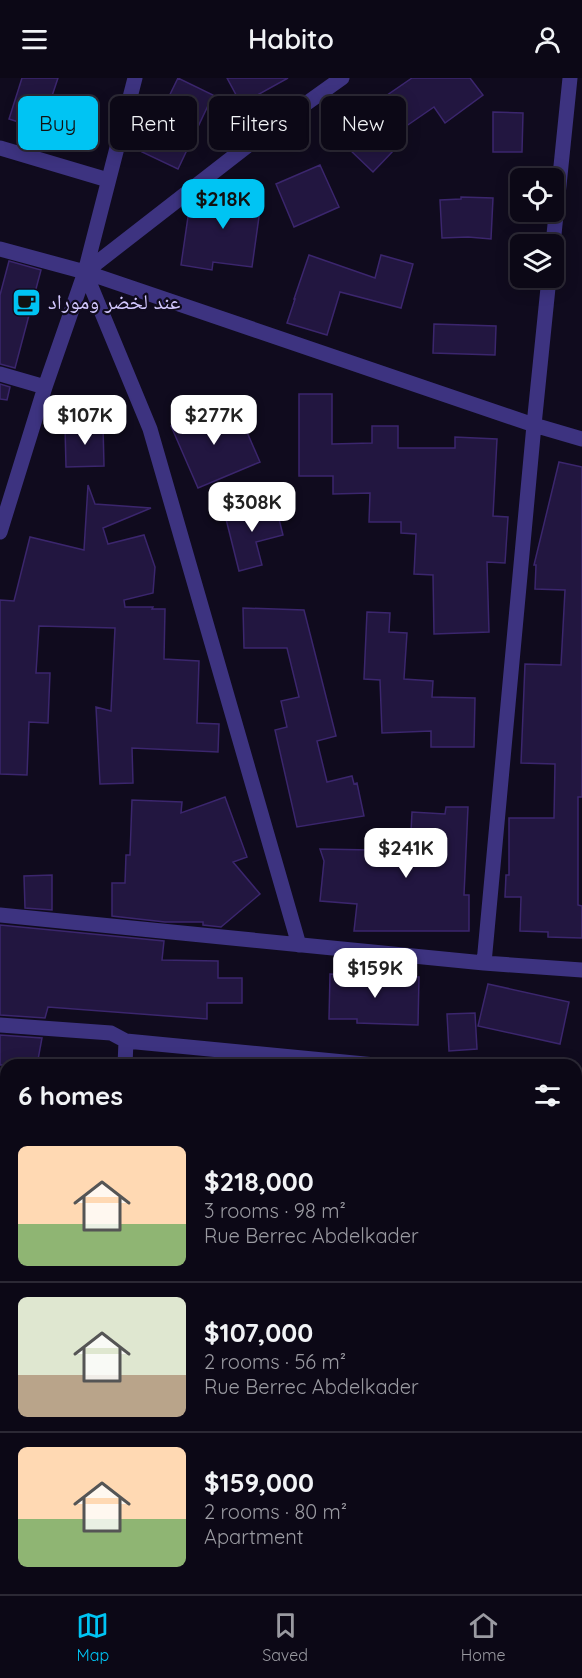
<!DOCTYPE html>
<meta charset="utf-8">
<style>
body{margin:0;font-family:Quicksand,"Noto Naskh Arabic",sans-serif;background:#15111f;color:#f1f3f6;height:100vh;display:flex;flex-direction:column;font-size:22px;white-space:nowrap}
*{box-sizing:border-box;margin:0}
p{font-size:20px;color:#9a9aa1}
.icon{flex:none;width:33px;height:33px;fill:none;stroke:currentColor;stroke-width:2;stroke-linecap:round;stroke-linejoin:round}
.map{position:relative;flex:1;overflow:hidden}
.panel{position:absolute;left:0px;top:981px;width:582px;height:536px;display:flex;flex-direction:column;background:#0c0816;border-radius:18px 18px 0 0;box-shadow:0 3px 15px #0003,0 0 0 2px #2c2935}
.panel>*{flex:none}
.top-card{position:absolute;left:18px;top:18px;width:546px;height:54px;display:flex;gap:12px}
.buttons{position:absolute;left:510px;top:90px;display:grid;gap:12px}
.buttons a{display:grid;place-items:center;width:54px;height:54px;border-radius:9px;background:#0c0816;box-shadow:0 3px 15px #0003,0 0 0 2px #2c2935;font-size:30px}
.price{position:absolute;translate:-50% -51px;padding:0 14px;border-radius:12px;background:#fff;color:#222;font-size:20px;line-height:39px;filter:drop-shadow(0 2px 3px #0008)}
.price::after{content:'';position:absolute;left:50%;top:36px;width:18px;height:14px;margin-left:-9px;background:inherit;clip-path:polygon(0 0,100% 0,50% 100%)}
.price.current{background:#00c4f3;color:#111}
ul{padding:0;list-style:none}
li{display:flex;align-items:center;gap:18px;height:150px;padding:0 18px}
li+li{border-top:2px solid #2c2935}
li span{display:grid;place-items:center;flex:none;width:168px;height:120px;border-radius:9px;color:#555}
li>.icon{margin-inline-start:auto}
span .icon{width:72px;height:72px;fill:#fffc;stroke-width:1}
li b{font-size:26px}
h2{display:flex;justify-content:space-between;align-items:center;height:72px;padding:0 18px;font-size:26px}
.chip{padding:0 21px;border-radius:9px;background:#0c0816;box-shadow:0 3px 15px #0003,0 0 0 2px #2c2935;font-size:21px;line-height:54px}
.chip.current{background:#00c4f3;color:#111}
header{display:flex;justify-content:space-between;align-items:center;height:78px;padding:0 18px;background:#0c0816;font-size:27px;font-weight:600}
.tab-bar{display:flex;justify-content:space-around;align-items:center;height:84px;border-top:2px solid #2c2935;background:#0c0816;font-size:16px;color:#9a9aa1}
.tab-bar a{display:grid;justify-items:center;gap:3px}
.tab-bar .current{color:#00c4f3}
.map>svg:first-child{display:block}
.green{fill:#0d2728}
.building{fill:#221640;stroke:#3b266d;stroke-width:1.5}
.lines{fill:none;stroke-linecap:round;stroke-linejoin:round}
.minor{stroke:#3d3380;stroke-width:15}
.labels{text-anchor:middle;stroke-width:4.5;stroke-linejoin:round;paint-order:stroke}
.poi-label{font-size:21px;fill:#d3c8ff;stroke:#100b1e;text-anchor:start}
</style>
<header><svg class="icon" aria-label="menu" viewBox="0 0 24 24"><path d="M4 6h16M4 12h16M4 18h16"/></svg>Habito<svg class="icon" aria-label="person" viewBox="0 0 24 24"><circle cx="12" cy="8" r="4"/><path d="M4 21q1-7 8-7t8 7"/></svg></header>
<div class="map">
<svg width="582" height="1516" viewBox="0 0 582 1516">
<rect width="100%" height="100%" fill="#100b1e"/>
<!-- green -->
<path class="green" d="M576,1219l6,1v85l-6,59z"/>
<!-- building -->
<path class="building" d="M22,0h36l-17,51 -32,-10z
M178,0l35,17 -35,74 -36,-17z
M227,0h61l-47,26z
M412,0h58l13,17 -38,28 -11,-16 -48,33 9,9 -22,23 -26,-25 41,-42 -5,-7z
M493,34l30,1 -1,39h-29z
M320,87l19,42 -45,20 -18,-43z
M247,102l15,15 -10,72 -39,-5 -1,8 -31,-5 9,-62 24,2 1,-12 16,2z
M461,119l32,1 -2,41 -23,-2 -26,1 -2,-38 21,-1z
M309,177l66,23 6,-23 32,9 -12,44 -61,-16 -13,43 -40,-12 8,-24h-1z
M9,183l32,9 -26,98 -15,-4v-69z
M434,246l62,2 -1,29 -62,-2z
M0,306l10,3 -3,13 -7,-1z
M299,316h33v50l40,-1v-17h26v22h57v-11l42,2 -4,77 15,1 -3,46 -18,-1 2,70 -55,2 -1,-59 -19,-1 2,-40 -15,-1v-11h-32l1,-29 -37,1v-18h-34z
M221,327l10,23 12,-5 17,39 -62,26 -27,-62z
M103,347l1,41 -38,1 -1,-41z
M559,384l23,5v330h-4v108l4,1v32l-34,-1v-5l-28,-1 1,-34h-16l1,-22h3v-57h45l1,-54 -34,-1 4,-99 36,1 4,-75 -30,-1 1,-24h-2z
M88,407l7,19 56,4 -48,20 5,16 36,-9 11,32 -2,26 -29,7 1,7h28l-1,2h13l-1,50 35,2 -2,62 22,1 -1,28 -86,-4 1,35 -33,1 -4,-77 15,4 4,-83 -76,-2 -3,47h14l-2,50 -19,-1 -2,53 -27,-1v-174l14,1 16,-64 54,13z
M275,425l8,32 -27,7 6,23 -23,6 -14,-56z
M243,530l61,2 32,126 -19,5 10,41 25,-6 2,8 3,-1 7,33 -67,11 -22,-97 12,-3 -6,-26 18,-4 -12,-49h-43z
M367,534l23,1 -1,19 18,1 -3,46 29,2 -1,16 43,1 -1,49h-43v-16l-49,2 -2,-53 -16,-1z
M225,719l22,60 -14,5 27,32 -39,33 -18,-2v-3h-38l-53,-6v-33h13l1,-28h4l2,-55 50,2 -1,11z
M446,729h22l-4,88h5v36h-115l3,-27 -37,-3 4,-40 -4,-12 52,1 3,11 12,-1v-10l23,1 2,-39 33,2z
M52,797v35l-27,-2 -1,-32z
M0,847l164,16 -2,19 56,1v17h24v25h-35v16l-159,-12 -3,11 -45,-3z
M330,896l89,3 -1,48 -61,-2v-4h-28z
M488,906l81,18 -9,42 -82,-18z
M475,935l2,36 -28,2 -2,-37z
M0,957l42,3 -5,27h-37z"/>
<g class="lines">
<!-- minor -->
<path class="minor" d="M0,70l108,32
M553,166l17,-166
M0,171l85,23 449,153 48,14
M85,194l65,157 149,516
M85,194l166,-129 91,-65
M0,296l45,13
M0,454l45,-145 40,-115 50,-194
M0,837l484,48 98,7
M484,885l50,-538 15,-147
M0,947l111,8 15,8 249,24
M125,987l1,-24
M576,1006l6,1
M576,1194l6,1
M0,1285l6,1
M576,1385h6
M261,1510l35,4v2
M84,1516l1,-6
M194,1516l1,-6"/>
</g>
<!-- icons -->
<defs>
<symbol id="cafe-square" viewBox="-11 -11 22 22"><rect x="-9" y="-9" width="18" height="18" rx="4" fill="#00c4f3" stroke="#100b1e"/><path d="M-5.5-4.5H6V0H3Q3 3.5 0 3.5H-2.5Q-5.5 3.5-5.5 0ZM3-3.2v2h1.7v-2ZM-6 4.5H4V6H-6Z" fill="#111"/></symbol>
</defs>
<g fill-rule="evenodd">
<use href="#cafe-square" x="10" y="208" width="33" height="33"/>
</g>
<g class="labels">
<!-- poi labels -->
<g class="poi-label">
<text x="48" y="231">عند لخضر وموراد</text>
</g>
</g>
</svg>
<div class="buttons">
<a><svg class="icon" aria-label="locate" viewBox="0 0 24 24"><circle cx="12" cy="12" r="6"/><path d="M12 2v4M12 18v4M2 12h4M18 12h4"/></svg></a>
<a><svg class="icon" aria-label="layers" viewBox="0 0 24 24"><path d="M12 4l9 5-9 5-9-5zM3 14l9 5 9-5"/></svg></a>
</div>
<b class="price current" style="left:223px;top:152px">$218K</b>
<b class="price" style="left:85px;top:368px">$107K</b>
<b class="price" style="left:214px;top:368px">$277K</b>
<b class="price" style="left:252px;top:455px">$308K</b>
<b class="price" style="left:406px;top:801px">$241K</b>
<b class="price" style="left:375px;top:921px">$159K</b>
<div class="top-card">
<a class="chip current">Buy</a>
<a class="chip">Rent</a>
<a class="chip">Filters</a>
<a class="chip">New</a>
</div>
<section class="panel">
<h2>6 homes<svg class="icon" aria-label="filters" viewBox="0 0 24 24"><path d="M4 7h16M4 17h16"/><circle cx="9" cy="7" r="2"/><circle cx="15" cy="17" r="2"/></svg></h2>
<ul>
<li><span style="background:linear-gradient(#ffd9b3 65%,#8fb573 0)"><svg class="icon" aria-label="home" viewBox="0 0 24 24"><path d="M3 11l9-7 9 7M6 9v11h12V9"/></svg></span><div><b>$218,000</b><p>3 rooms · 98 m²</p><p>Rue Berrec Abdelkader</p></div></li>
<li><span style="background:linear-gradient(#dfe7d0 65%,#b9a48a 0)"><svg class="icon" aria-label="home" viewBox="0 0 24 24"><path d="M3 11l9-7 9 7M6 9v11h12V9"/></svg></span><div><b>$107,000</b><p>2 rooms · 56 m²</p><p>Rue Berrec Abdelkader</p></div></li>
<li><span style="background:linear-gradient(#ffd9b3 60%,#8fb573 0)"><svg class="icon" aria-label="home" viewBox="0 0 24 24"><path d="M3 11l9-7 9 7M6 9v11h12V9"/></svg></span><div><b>$159,000</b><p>2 rooms · 80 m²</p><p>Apartment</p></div></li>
</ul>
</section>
</div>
<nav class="tab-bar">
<a class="current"><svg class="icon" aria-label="map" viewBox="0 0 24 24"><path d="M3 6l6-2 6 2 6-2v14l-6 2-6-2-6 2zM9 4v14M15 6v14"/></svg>Map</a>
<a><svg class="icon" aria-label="saved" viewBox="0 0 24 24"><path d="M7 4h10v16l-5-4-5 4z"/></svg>Saved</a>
<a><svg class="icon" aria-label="home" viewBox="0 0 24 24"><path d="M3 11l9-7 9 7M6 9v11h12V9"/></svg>Home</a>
</nav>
